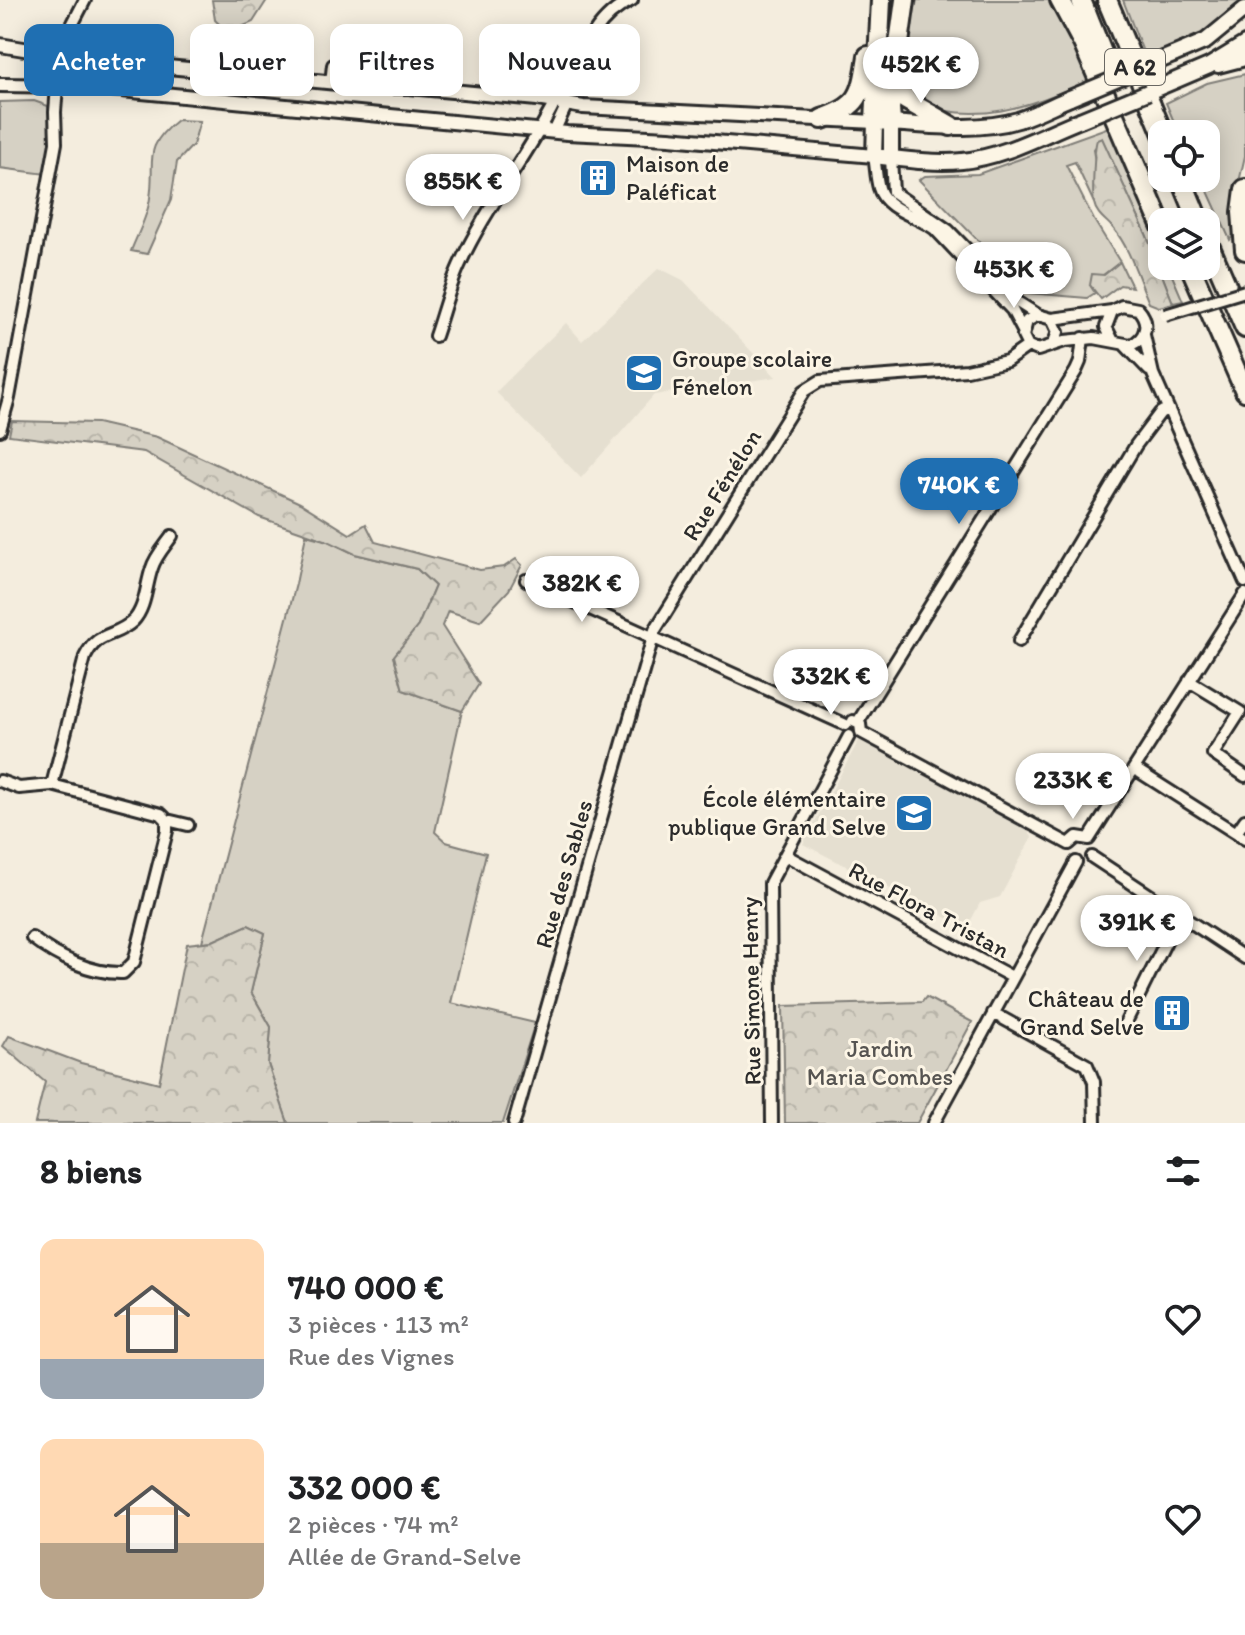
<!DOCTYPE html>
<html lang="fr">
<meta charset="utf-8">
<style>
body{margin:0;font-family:Itim,sans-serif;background:#f2f2f2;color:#202124;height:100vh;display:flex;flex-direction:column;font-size:30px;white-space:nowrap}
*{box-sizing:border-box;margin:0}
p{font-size:26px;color:#757577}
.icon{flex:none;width:44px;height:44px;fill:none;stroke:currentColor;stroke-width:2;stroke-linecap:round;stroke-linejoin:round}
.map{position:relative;height:1123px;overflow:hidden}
.panel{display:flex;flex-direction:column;background:#fff;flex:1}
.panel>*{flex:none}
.banner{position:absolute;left:24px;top:24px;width:800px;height:72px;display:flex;gap:16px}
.fabs{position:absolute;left:1148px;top:120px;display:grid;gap:16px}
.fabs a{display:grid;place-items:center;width:72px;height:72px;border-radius:16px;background:#fff;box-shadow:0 4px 20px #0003;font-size:40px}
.price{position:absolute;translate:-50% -68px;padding:0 18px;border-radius:28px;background:#fff;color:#222;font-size:26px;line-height:52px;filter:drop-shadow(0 2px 4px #0008)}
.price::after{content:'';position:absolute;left:50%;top:48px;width:24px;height:18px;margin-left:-12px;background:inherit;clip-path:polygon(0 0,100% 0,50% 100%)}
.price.active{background:#1f6fb2;color:#fff}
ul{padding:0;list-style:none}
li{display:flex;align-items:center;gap:24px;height:200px;padding:0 40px}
li span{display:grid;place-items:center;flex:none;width:224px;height:160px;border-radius:16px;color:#555}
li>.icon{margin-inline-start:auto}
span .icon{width:96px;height:96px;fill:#fffc;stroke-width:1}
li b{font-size:34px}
h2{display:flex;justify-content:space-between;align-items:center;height:96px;padding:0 40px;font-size:34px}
.tag{padding:0 28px;border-radius:16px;background:#fff;box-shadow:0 4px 20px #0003;font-size:28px;line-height:72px}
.tag.active{background:#1f6fb2;color:#fff}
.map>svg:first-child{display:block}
.built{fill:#e5dfd0}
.grass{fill:#d6d1c4;stroke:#807e78;stroke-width:2}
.forest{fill:url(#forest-crowns);stroke:#807e78;stroke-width:2}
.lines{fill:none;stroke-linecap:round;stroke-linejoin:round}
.minor-casing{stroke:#2b2b2b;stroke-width:16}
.tertiary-casing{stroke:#2b2b2b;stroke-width:18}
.secondary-casing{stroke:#2b2b2b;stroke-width:20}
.motorway-casing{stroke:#2b2b2b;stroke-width:24}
.minor{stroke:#fcf5e5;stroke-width:10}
.tertiary{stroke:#fcf5e5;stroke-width:12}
.secondary{stroke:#fcf5e5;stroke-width:14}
.motorway{stroke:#fcf5e5;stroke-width:18}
.minor-bridge-casing{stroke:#2b2b2b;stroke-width:16;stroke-linecap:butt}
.secondary-bridge-casing{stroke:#2b2b2b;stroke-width:20;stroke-linecap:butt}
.minor-bridge{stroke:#fcf5e5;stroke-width:10}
.secondary-bridge{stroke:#fcf5e5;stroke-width:14}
.labels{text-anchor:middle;stroke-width:6;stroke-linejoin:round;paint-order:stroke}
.shield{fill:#fcf5e5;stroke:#6a6863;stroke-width:2}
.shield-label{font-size:22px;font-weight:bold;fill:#2b2b2b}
.poi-label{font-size:24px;fill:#2b2b2b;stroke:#fcf5e5;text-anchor:start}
.street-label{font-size:24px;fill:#2b2b2b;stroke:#fcf5e5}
.park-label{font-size:24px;fill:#565451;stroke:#fcf5e5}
</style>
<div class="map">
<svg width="1245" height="1123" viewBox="0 0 1245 1123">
<defs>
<pattern id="forest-crowns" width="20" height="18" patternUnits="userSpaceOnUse" patternTransform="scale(2)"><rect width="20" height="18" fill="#d6d1c4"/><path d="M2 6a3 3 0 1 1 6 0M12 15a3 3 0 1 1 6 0" fill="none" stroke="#b8b4a9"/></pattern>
</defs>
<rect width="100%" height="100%" fill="#f4edde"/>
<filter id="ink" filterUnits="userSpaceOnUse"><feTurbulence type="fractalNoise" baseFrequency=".0125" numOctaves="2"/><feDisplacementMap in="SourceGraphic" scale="16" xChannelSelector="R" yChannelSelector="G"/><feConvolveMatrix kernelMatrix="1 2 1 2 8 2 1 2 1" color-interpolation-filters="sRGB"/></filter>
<g filter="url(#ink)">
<!-- built -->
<path class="built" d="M659,268l24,12 93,97 -122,18 -73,83 -85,-86 70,-69 16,18z
M859,740l170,91 3,6 -32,60 -20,6 -11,21 -6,2 -160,-82z"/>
<!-- grass -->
<path class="grass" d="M917,0h135l10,15 28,66c-58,23 -109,46 -172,22l-13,-24 2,-36z
M1123,0h122v3l-15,9 -30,25 -55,20z
M1245,74v82l-9,39 -1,37 -5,8 -28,-62h4v-44h-27l-13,-31 41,-20z
M34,101l14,5 5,34 -7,34 -46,-6v-66z
M177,120l23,1 -7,24 -16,17 -6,38 -24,54 -16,-3c6,-16 17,-35 19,-53 6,-38 -9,-49 27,-78z
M1109,127l53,125v14h6l15,35 -10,2 -27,-69 -44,-95 -9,11 3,17 -2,36 -19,-41 -9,3 28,55 26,42 -30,23 5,8 -8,5 -58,-5 -110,-113 6,-4 53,-2z
M306,535l22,6 27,13 62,15 18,17 -17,40 -24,30 9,34 59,21 -27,121 11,10 40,11 -35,150 84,20 -32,100h-215l-20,-59 3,-37 -20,-35 14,-59 -17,-8 -35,16 -11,1 94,-358z"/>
<!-- forest -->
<path class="forest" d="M212,0h55l-14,22 -25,11 -13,-13z
M1102,138l44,96 27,69 -14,4 -10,-4c-11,-25 -19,-55 -36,-75 -7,-8 -17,-14 -19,-25 -2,-9 0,-55 3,-63z
M1120,262l12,25 -12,-2 -19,14 -11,-14 2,-11 12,1z
M12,421l85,2 60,14 143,66 50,31 16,-10 9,18 105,28 24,-3 12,-8 6,6 -13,25 -29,31 -32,-10 -6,15 37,58 -17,27 -59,-21 -9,-34 24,-30 17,-40 -18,-17 -62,-15 -27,-13 -69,-24 -115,-65 -135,-17z
M248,925l17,8 -14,59 20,35 -3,37 20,59h-253l10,-41 -42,-36 6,-10 72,27 78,20 28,-139 26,-3z
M926,997l46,25 -55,101h-132l-2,-117 139,-4z"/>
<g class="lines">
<defs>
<path id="minor" d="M64,56l7,-29 14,-27
M331,83l2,-18
M50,86l7,-31
M66,86l3,-29
M562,103c19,-41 26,-82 70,-103
M554,132l13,-28
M874,156c2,10 2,22 5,32 6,22 39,28 56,41l77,81 11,21
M891,158l2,34 55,38 71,73 19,12
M1052,319l60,-8
M1144,335l9,39 92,208
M435,336c8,-23 14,-48 24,-70 26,-58 67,-107 96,-164
M1053,345l5,-13 -6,-13 -14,-4 -11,6 -4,15 5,10 10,4 27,-9 29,-3 37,7c16,-7 19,-23 7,-36l-16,-3 -10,5 -6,16 6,12
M1125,345l24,25
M0,430l9,-32 47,-255 -1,-31 2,-26
M526,580l320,145
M1019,641l117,-196 24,-32 8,-5
M1189,681l51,31 -27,42 32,22
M853,721l7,3 1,8 208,112
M858,722l218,-351 4,-9 3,-24
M1135,769l110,70
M0,781l19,7 33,-3 109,29 6,6 21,5
M52,785l33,-128c13,-27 30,-19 48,-36 13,-13 13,-37 19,-53 3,-11 13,-22 20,-32
M1236,833l9,-13
M1089,839l156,-245
M1069,844l8,-7 12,2
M785,855l227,122
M1092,857l153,101
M32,938c25,19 59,36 91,35l11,-11 33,-131v-11
M993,1013l94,52 7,17 1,41
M1124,1026l55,-111
M514,1123l141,-493 149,-239 16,-10 147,-11 40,-9 21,-15
M772,1123l-2,-240 79,-147
M934,1123l142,-261"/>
<path id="tertiary" d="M0,45l83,14 296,28h30l128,12 46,8 292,15
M0,85l80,1 487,47 102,5 205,18"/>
<path id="secondary" d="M1173,55l33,-14 39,-32
M1218,65l27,-7
M1148,92l61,-26 36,-22
M1070,98c-17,7 -34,16 -52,22 -44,13 -97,4 -143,2l-1,34c28,3 59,8 88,5 41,-4 80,-26 118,-41
M891,123v35"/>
<path id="motorway" d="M1060,0l23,43 79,184
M1081,0l30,75
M1107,0l56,134
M898,74l8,26 45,26
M822,119c39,-13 40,-25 46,-63
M875,122l6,-122
M891,123l-1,-15 15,-108
M1181,178l18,44
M1245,189l-3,23 3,38
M1206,238l39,90
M1190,266l55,125"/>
</defs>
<!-- minor casing -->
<use href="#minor" class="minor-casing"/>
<!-- tertiary casing -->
<use href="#tertiary" class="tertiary-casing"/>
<!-- secondary casing -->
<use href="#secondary" class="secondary-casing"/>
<!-- motorway casing -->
<use href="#motorway" class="motorway-casing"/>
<!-- minor -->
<use href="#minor" class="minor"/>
<!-- tertiary -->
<use href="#tertiary" class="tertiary"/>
<!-- secondary -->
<use href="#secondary" class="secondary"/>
<!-- motorway -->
<use href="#motorway" class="motorway"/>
<defs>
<path id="minor-bridge" d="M1165,315l80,-24"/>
<path id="secondary-bridge" d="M1070,98l103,-43
M1080,120l68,-28"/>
</defs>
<!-- minor-bridge casing -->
<use href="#minor-bridge" class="minor-bridge-casing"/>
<!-- secondary-bridge casing -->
<use href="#secondary-bridge" class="secondary-bridge-casing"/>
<!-- minor-bridge -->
<use href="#minor-bridge" class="minor-bridge"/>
<!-- secondary-bridge -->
<use href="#secondary-bridge" class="secondary-bridge"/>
</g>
</g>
<!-- icons -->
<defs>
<symbol id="building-square" viewBox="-11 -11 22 22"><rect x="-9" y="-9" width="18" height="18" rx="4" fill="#1f6fb2" stroke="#fcf5e5"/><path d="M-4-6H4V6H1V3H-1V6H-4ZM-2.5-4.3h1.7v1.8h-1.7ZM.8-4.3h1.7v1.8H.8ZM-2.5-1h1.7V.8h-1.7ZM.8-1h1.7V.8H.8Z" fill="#fff"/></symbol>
<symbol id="school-square" viewBox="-11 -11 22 22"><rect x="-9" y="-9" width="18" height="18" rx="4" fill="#1f6fb2" stroke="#fcf5e5"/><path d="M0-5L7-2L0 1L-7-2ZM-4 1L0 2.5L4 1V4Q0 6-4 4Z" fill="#fff"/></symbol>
</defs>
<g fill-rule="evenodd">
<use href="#building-square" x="576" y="156" width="44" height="44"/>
<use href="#school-square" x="622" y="351" width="44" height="44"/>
<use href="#school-square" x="892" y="791" width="44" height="44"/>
<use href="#building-square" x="1150" y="991" width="44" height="44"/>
</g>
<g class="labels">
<!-- shield labels -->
<rect class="shield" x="1105" y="49" width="60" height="36" rx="6"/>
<g class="shield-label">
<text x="1135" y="75">A 62</text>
</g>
<!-- poi labels -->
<g class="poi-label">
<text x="626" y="172">Maison de<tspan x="626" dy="28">Paléficat</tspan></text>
<text x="672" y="367">Groupe scolaire<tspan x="672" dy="28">Fénelon</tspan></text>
<text x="886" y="807" text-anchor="end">École élémentaire<tspan x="886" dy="28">publique Grand Selve</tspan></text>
<text x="1144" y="1007" text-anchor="end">Château de<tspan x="1144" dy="28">Grand Selve</tspan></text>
</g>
<!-- street labels -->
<g class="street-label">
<text transform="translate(722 485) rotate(-58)" y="8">Rue Fénélon</text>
<text transform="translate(564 874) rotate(-74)" y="8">Rue des Sables</text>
<text transform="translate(929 910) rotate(28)" y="8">Rue Flora Tristan</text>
<text transform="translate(751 991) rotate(-91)" y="8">Rue Simone Henry</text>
</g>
<!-- park labels -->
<g class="park-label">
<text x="880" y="1057">Jardin<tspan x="880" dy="28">Maria Combes</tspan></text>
</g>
</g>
</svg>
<div class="fabs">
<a><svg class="icon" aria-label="locate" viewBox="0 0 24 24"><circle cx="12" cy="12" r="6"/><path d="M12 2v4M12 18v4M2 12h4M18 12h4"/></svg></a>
<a><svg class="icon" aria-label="layers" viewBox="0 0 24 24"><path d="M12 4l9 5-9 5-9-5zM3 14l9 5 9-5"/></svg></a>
</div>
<b class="price" style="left:921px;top:105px">452K €</b>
<b class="price" style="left:463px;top:222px">855K €</b>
<b class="price" style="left:1014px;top:310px">453K €</b>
<b class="price active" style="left:959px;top:526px">740K €</b>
<b class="price" style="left:582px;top:624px">382K €</b>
<b class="price" style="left:831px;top:717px">332K €</b>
<b class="price" style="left:1073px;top:821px">233K €</b>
<b class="price" style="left:1137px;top:963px">391K €</b>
<div class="banner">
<a class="tag active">Acheter</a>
<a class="tag">Louer</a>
<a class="tag">Filtres</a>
<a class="tag">Nouveau</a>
</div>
</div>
<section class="panel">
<h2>8 biens<svg class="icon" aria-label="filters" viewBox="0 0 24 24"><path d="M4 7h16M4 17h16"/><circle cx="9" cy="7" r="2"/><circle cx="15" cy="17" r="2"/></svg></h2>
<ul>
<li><span style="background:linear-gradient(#ffd9b3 75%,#9aa5b1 0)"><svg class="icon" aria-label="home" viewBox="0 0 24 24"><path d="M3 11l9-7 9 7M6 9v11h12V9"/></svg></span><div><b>740 000 €</b><p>3 pièces · 113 m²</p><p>Rue des Vignes</p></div><svg class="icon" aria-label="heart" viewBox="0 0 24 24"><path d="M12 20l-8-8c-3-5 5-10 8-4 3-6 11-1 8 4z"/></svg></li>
<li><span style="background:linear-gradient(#ffd9b3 65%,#b9a48a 0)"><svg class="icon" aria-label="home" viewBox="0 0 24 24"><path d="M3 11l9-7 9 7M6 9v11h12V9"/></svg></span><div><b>332 000 €</b><p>2 pièces · 74 m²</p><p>Allée de Grand-Selve</p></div><svg class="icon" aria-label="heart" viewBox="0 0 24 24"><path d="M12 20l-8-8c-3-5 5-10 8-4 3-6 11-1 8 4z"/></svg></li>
</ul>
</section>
